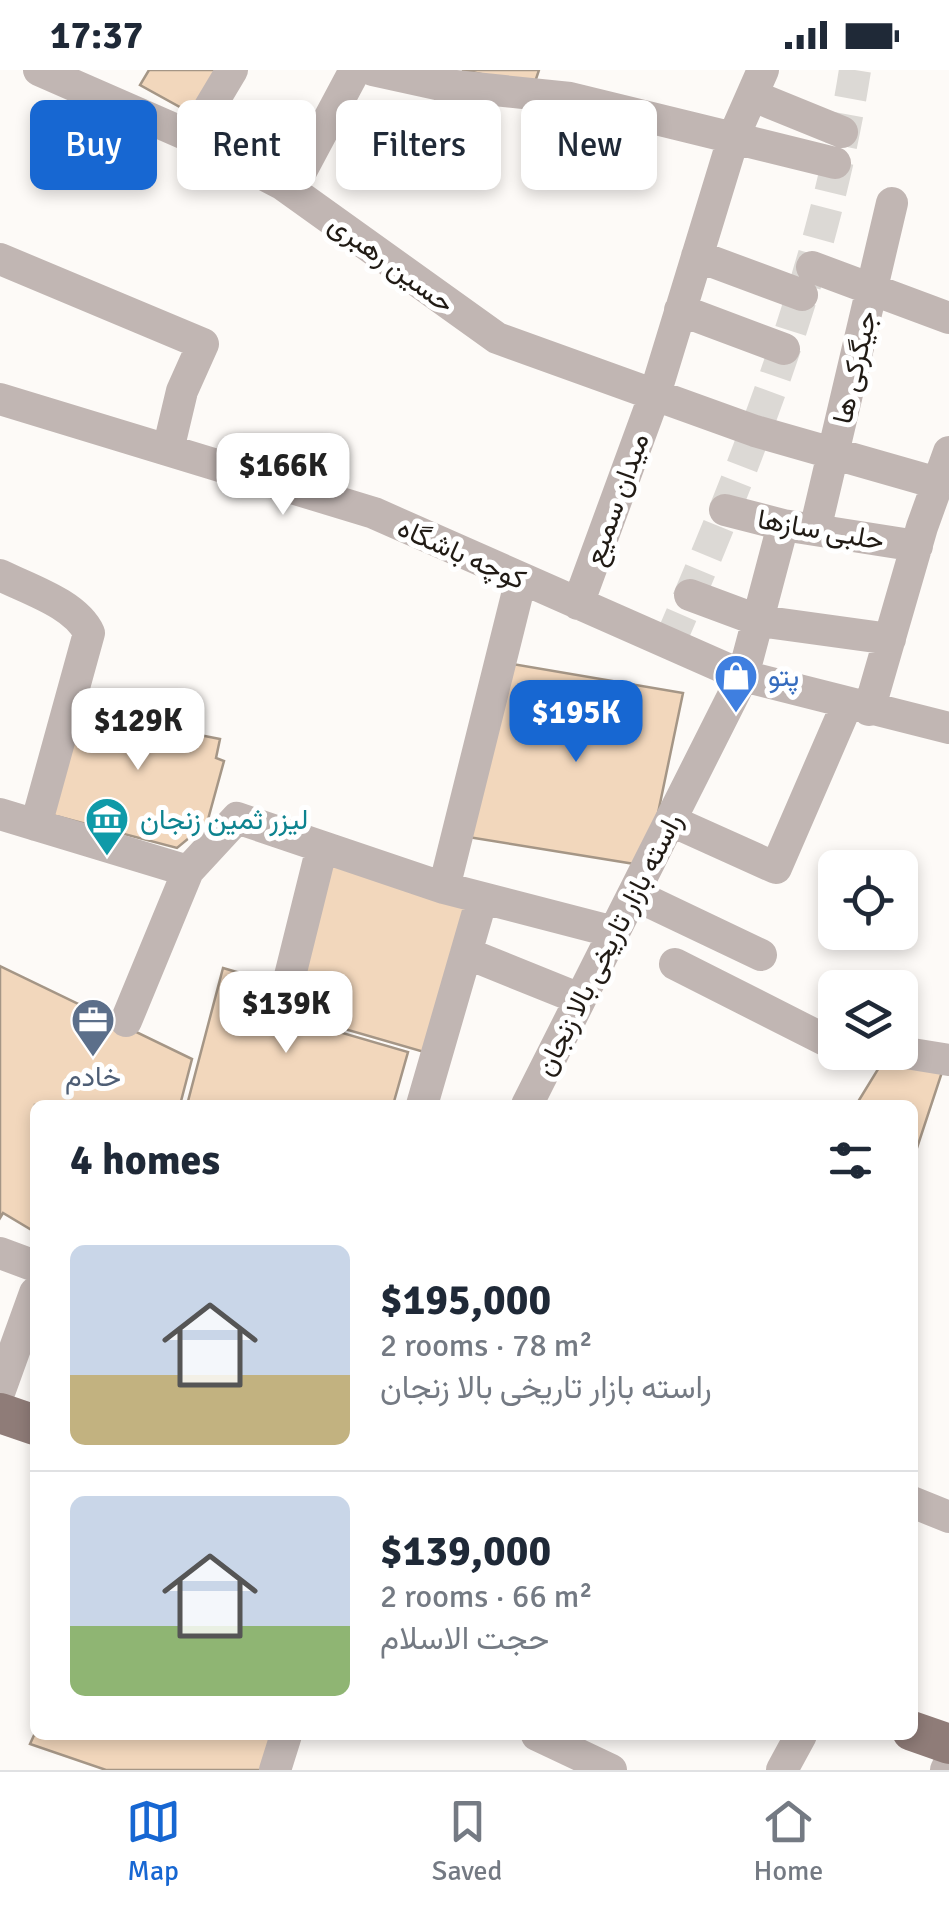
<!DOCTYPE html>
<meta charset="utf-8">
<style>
body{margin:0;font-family:Signika,Vazirmatn,sans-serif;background:#f6f6f7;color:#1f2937;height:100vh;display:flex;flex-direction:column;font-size:38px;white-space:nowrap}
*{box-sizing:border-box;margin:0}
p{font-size:32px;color:#747a83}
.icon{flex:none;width:55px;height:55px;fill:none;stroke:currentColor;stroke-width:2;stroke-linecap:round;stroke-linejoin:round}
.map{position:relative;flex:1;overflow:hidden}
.panel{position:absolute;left:30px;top:1030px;width:888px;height:640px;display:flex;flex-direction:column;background:#fff;border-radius:15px;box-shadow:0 5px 15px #0003}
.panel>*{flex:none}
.top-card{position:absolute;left:30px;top:30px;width:890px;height:90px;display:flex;gap:20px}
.controls{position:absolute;left:818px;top:780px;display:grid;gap:20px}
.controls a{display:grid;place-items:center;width:100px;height:100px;border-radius:15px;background:#fff;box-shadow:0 5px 15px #0003;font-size:50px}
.price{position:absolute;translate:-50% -85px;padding:0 22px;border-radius:20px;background:#fff;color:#222;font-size:32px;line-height:65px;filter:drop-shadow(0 2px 5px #0008)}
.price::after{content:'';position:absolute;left:50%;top:60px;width:30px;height:22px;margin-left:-15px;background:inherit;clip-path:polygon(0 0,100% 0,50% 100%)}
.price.on{background:#1767d2;color:#fff}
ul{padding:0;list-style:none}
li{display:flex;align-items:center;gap:30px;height:250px;padding:0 40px}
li+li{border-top:2px solid #e0e1e3}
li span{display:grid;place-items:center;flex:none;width:280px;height:200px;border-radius:15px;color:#555}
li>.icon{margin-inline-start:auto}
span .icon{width:120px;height:120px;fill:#fffc;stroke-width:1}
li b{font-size:42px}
h2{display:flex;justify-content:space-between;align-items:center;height:120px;padding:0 40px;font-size:42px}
.chip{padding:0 35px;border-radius:15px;background:#fff;box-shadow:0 5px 15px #0003;font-size:35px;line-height:90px}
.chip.on{background:#1767d2;color:#fff}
.status{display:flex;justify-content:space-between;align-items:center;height:70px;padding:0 50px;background:#fff;direction:ltr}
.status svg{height:28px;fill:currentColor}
.dock{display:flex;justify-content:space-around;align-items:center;height:140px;border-top:2px solid #e0e1e3;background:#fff;font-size:28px;color:#747a83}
.dock a{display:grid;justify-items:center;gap:5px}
.dock .on{color:#1767d2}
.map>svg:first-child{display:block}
.building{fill:#f2d7bc;stroke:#a59686;stroke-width:2.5}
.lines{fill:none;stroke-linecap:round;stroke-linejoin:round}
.minor-tunnel{stroke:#dcd9d5;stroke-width:32;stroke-dasharray:32 16;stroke-linecap:butt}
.minor{stroke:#c1b6b3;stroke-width:32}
.major{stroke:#8f7c78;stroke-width:40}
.labels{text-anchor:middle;stroke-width:10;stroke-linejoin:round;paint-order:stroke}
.street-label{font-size:28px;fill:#211b15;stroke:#fff}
.shop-label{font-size:28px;fill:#366cbe;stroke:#fff;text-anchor:start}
.culture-label{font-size:28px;fill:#0d838f;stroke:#fff;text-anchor:start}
.service-label{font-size:28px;fill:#4e5e75;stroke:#fff}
</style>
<div class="status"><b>17:37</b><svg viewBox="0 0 49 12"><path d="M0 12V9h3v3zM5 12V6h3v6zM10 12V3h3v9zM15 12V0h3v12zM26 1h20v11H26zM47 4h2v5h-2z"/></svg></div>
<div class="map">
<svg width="949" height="1700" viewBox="0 0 949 1700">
<rect width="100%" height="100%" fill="#fdfaf7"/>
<!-- building -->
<path class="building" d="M149,0h75l-26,47 -58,-32z
M462,0h77l-5,15z
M507,593l176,30 -36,173 -179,-29z
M86,622l94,22 -1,17 41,8 -4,19 8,3 -17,62 -30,25 -125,-33z
M325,786l151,49 -45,149 -145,-42z
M0,896l192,93 -12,46h-145v127l-32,-19 -3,5z
M223,898l58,17 -7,28 134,39 -15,53h-206z
M879,984l66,9 -28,85 -5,1v-44h-56l24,-39 -6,-6z
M35,1663v2h241l-11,35h-159l-76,-26z"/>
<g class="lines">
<!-- minor-tunnel -->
<path class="minor-tunnel" d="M669,574c79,-184 155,-375 186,-574"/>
<!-- minor -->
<path class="minor" d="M39,0l153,67 90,47 215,154 258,93 182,52
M373,0l64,14 133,14 265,65
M756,27l86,35
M192,67l40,-67
M291,120l64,-120
M697,186l105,39
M0,189l203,85 -21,47 -14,59
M812,197l137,51
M680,240l104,39
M0,329l374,114 369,163 206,52
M725,440l58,15 134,21
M815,460l77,-327
M0,505c28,14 76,29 89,58l-53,192
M690,525l70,26 130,18
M578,534l77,-210 79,-258 29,-66
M869,640l53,-183 27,-75
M0,744l188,57 49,-53 207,70 170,44
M676,753l100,45 71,-164
M444,818l77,-309
M637,826l124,59
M466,883l114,46
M675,894l160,81
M282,938l40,-161
M126,951l62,-150
M900,982l49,8
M422,1035l60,-207
M527,1035l216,-429 40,-151
M0,1183l35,13
M0,1320l35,-97
M912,1432l37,15
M537,1665l74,35
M275,1700l11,-35
M782,1700l19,-35
M946,1700l3,-6"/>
<!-- major -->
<path class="major" d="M0,1343l35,12
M912,1661l37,13"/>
</g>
<!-- icons -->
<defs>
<symbol id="shop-pin" viewBox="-11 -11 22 30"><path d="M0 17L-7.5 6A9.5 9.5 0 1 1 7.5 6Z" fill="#3f7fe0" stroke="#fff"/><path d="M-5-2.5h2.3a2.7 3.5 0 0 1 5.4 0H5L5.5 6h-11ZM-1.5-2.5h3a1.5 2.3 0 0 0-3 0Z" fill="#fff"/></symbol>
<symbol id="museum-pin" viewBox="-11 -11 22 30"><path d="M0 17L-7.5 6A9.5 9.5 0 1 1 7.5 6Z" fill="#0f9aa8" stroke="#fff"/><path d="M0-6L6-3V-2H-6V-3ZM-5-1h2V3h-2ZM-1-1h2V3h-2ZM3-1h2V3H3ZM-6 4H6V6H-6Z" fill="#fff"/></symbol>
<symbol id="office-pin" viewBox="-11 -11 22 30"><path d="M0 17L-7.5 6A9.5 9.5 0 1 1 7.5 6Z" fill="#5c6f8a" stroke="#fff"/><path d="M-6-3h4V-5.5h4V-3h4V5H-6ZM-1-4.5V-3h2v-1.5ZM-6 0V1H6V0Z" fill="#fff"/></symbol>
</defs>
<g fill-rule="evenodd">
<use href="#shop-pin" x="711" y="581" width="50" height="68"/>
<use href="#museum-pin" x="82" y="724" width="50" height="68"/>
<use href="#office-pin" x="68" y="925" width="50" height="68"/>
</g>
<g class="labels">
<!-- street labels -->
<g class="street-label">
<text transform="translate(392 193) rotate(36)" y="10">حسین رهبری</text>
<text transform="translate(854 297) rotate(-77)" y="10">جیگرکی ها</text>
<text transform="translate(616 429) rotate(-70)" y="10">میدان سمیع</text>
<text transform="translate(821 459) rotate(10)" y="10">حلبی سازها</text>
<text transform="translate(462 483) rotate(24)" y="10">کوچه باشگاه</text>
<text transform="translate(608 874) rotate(-63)" y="10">راسته بازار تاریخی بالا زنجان</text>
</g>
<!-- shop labels -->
<g class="shop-label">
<text x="768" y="616">پتو</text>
</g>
<!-- culture labels -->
<g class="culture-label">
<text x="140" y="759">لیزر ثمین زنجان</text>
</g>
<!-- service labels -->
<g class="service-label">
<text x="93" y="1016">خادم</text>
</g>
</g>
</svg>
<div class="controls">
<a><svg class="icon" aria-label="locate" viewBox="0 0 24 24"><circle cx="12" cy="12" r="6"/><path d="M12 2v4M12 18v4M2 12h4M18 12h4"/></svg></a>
<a><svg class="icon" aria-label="layers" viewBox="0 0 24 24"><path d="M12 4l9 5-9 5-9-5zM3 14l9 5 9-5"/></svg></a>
</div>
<b class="price" style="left:283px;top:448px">$166K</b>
<b class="price on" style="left:576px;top:695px">$195K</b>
<b class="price" style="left:138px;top:703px">$129K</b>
<b class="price" style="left:286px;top:986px">$139K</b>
<div class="top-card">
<a class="chip on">Buy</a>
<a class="chip">Rent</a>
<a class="chip">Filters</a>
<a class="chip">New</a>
</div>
<section class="panel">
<h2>4 homes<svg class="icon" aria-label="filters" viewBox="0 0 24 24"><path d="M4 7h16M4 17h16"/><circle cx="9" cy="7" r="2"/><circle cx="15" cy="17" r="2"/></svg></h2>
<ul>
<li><span style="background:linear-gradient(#c9d6e8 65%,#c2b280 0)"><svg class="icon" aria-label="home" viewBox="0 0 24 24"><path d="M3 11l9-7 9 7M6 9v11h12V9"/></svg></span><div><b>$195,000</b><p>2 rooms · 78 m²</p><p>راسته بازار تاریخی بالا زنجان</p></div></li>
<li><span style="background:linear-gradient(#c9d6e8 65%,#8fb573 0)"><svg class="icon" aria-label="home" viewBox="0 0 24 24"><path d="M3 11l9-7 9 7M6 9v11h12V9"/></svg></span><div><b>$139,000</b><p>2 rooms · 66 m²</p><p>حجت الاسلام</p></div></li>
</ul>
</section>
</div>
<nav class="dock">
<a class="on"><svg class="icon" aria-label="map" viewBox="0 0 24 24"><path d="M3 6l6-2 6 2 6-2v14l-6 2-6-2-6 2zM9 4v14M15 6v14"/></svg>Map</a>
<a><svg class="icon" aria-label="saved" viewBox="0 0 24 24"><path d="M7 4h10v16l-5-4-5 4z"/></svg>Saved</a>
<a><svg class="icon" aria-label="home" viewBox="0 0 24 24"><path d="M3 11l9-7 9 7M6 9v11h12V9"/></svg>Home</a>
</nav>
